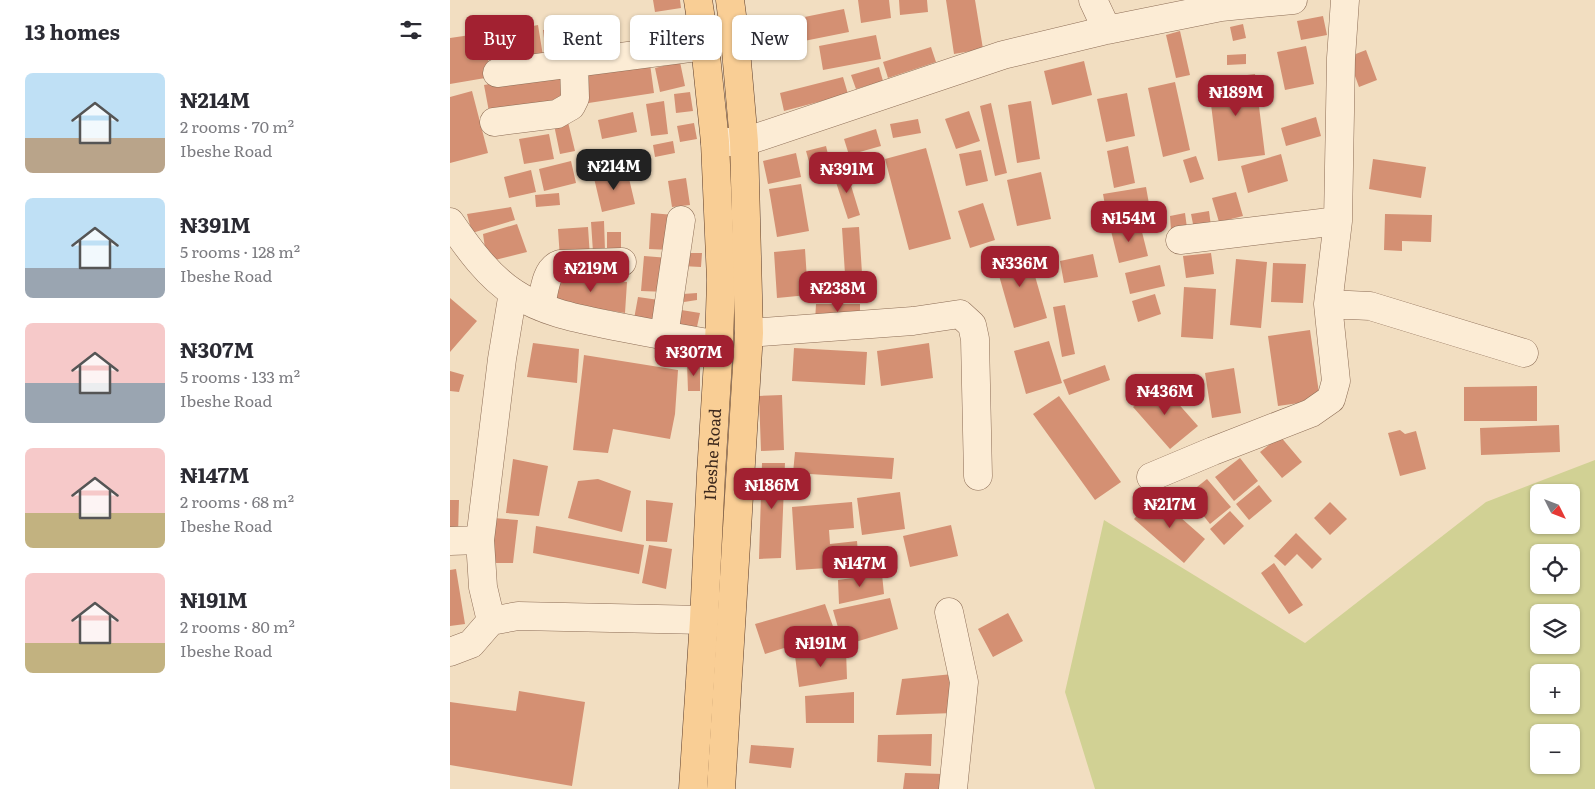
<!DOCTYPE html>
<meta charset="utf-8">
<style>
body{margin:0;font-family:Literata,serif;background:#f7f7f7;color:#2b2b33;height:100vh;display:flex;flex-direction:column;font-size:19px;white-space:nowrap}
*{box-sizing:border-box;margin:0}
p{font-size:16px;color:#7c7c81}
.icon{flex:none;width:28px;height:28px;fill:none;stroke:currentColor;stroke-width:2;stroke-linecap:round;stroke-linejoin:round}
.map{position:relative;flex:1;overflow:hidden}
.sheet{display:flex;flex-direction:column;background:#fff;width:450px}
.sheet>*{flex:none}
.guide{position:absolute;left:15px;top:15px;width:475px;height:45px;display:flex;gap:10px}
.needle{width:32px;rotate:132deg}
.buttons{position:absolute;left:1080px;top:484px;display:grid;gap:10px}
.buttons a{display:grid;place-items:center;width:50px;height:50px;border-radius:8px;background:#fff;box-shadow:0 1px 4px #0004;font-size:25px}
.price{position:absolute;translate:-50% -42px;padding:0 11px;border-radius:10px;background:#a22131;color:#fff;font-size:16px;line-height:32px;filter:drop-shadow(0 1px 2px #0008)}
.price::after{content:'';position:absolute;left:50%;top:30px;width:15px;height:11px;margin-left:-8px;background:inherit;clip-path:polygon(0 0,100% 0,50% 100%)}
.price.selected{background:#222;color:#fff}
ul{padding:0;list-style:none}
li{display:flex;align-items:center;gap:15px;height:125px;padding:0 25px}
li span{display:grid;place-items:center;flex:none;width:140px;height:100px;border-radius:8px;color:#555}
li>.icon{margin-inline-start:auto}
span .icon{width:60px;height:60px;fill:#fffc;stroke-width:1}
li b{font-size:21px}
h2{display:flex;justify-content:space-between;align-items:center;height:60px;padding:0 25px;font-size:21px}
.pill{padding:0 18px;border-radius:8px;background:#fff;box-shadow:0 1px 4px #0004;font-size:18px;line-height:45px}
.pill.selected{background:#a22131;color:#fff}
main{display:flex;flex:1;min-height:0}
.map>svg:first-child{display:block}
.green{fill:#d1d194;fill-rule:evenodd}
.building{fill:#d49073}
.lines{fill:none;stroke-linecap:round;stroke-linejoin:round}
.minor-casing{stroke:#8d6d56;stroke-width:29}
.major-casing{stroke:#5b3c2b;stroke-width:29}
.minor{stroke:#fcecd5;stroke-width:28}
.major{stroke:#f9ce95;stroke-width:28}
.labels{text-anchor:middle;stroke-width:5;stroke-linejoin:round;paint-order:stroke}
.street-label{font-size:16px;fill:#3c281c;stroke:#f9e9d1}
</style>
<main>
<section class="sheet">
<h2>13 homes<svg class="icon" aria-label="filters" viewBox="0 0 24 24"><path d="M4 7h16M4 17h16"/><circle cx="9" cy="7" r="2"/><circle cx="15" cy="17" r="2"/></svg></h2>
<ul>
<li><span style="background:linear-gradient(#bfe0f5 65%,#b9a48a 0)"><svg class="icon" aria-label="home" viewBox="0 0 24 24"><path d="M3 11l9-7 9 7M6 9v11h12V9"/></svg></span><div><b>₦214M</b><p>2 rooms · 70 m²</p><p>Ibeshe Road</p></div></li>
<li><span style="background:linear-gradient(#bfe0f5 70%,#9aa5b1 0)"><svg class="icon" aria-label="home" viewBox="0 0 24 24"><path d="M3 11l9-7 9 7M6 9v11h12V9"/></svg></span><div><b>₦391M</b><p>5 rooms · 128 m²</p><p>Ibeshe Road</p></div></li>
<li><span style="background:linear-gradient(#f6c9c9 60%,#9aa5b1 0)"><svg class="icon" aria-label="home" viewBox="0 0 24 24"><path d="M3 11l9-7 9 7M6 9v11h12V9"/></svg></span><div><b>₦307M</b><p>5 rooms · 133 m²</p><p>Ibeshe Road</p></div></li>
<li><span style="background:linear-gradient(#f6c9c9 65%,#c2b280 0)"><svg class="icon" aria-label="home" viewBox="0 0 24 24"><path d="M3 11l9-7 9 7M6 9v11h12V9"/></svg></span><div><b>₦147M</b><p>2 rooms · 68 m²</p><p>Ibeshe Road</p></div></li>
<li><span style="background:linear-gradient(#f6c9c9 70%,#c2b280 0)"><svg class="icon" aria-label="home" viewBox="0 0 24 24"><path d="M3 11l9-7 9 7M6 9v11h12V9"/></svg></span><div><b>₦191M</b><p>2 rooms · 80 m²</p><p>Ibeshe Road</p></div></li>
</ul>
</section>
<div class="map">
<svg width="1145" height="789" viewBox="0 0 1145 789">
<rect width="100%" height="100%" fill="#f2dec1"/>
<!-- green -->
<path class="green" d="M1145,460v329h-500l-30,-97 39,-172 201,123 181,-141zM1089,492h32v33h-32zM1089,552h32v33h-32zM1089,612h32v33h-32zM1089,672h32v33h-32zM1089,732h32v33h-32z"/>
<!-- building -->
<path class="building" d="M203,0h27l1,8 -26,4z
M408,0h31l2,18 -30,5z
M449,0h28l1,12 -28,3z
M496,0h29l8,49 -29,5z
M394,9l5,23 -75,15 -4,-23z
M873,16l4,19 -26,5 -4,-19z
M231,18l2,25 -45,5 -3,-25z
M145,24l4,33 -52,6 -4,-33z
M793,24l3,14 -13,3 -3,-14z
M88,25l6,37 -31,6 -6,-37z
M311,30l5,10 -10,5 -5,-11z
M730,31l10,44 -14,3 -10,-43z
M34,33l7,44 -41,7v-46z
M426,35l5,24 -58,11 -4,-24z
M856,46l8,38 -29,6 -8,-38z
M481,47l5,15 -48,16 -5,-16z
M916,50l11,30 -18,7 -11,-30z
M796,54v10l-19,1v-10z
M634,61l8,34 -40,10 -8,-34z
M230,62l5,24 -25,6 -5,-24z
M200,64l4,29 -72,11 -4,-29z
M429,67l4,14 -27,8 -5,-14z
M109,72l5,32 -74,13 -6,-32z
M805,74l10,81 -47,6 -10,-81z
M393,77l5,17 -64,17 -4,-18z
M725,82l15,68 -27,7 -15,-69z
M22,91l16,62 -38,10v-66z
M240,92l3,19 -17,2 -2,-19z
M677,93l8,43 -29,6 -9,-43z
M214,101l4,33 -17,2 -5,-32z
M581,101l9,58 -23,4 -9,-58z
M541,103l16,70 -12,3 -15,-70z
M519,111l11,30 -24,8 -11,-30z
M183,112l4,20 -35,7 -4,-19z
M866,117l5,19 -35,10 -5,-18z
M468,119l3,14 -28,5 -3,-14z
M118,122l7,29 -15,3 -6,-29z
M244,123l3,16 -17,3 -3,-16z
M426,129l5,17 -32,9 -5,-16z
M99,134l5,25 -30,5 -5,-25z
M223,141l2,12 -20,4 -2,-12z
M376,146l6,25 -19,5 -7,-25z
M678,146l7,37 -21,5 -7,-37z
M476,148l25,91 -42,11 -24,-91z
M180,150l3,11 -18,4 -2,-11z
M531,150l7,31 -22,5 -7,-32z
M155,153l4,15 -21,6 -5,-16z
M346,153l5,24 -33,7 -5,-23z
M831,154l7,27 -40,12 -7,-27z
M746,156l8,23 -14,4 -7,-23z
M923,159l53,8 -5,31 -52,-9z
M121,161l5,22 -32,8 -5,-22z
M396,169l14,46 -12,4 -15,-46z
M81,170l5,22 -27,6 -5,-21z
M177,170l8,34 -33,8 -8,-34z
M591,172l10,47 -34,7 -10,-46z
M236,178l4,27 -18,2 -4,-26z
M351,184l8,47 -32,6 -8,-48z
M696,187l5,28 -43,7 -5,-28z
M786,192l7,24 -24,6 -7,-24z
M109,193l1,12 -24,2 -1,-12z
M533,203l12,37 -25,8 -12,-37z
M61,207l4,13 -43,13 -5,-19z
M759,211l2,15 -17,3 -3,-15z
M201,213l23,2 -3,35 -22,-1z
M735,213l2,15 -16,2 -1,-14z
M935,214l47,1 -1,27 -29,-1v10l-18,-1z
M154,221l1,30 -12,1 -2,-30z
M67,224l10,28 -36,9 -6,-13 -2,-14z
M690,224l8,32 -29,7 -8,-32z
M138,227l2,30 -30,2 -2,-30z
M409,227l3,46 -17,1 -3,-46z
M157,232h14v19h-14z
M577,248l20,70 -33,10 -20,-70z
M355,249l3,46 -31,3 -3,-46z
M233,253h19l-1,14 -19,-1z
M761,253l3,21 -28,4 -3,-22z
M643,254l5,23 -34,6 -4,-22z
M194,256l25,2 -2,34 -26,-1z
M786,259l31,3 -6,66 -31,-3z
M823,263l33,1 -3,39 -32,-1z
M710,265l5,21 -35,8 -5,-21z
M107,275l70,7 -2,31 -74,-12z
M734,287l32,2 -3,50 -32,-2z
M247,293v7l-13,2 -1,-8z
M705,294l6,20 -23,8 -6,-21z
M188,297l28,4 -4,23 -28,-5z
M0,298l27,23 -27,31z
M366,304h44v19l-45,-1z
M615,305l10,49 -13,3 -9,-50z
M225,309l25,4 -5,23 -24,-4z
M860,330l10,70 -42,6 -10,-70z
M599,341l13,42 -36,11 -12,-43z
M83,343l46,6 -2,34 -50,-6z
M479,343l4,35 -52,8 -4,-35z
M344,348l73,4 -2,33 -73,-4z
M134,355l94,15 -3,44 -5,25 -57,-10 -5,24 -35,-3z
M237,363h13v28h-12z
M655,365l5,15 -41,15 -6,-15z
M784,368l7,45 -29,5 -7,-45z
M0,371l14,4 -5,17 -9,-1z
M710,383l38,43 -28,23 -37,-42z
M1087,386v35h-73v-34z
M332,395l2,55 -23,1 -2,-55z
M609,396l62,86 -26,18 -62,-86z
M1109,425l1,27 -79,3 -1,-27z
M950,430l5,4 11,-3 10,38 -26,7 -12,-43z
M830,436l22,26 -20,16 -22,-26z
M345,452l99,6 -2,21 -99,-6z
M790,458l18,23 -24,20 -19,-24z
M63,459l35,7 -9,50 -33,-3z
M312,463h23l-4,95 -22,1z
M148,479l33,12 -9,41 -54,-14 10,-37z
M757,479l24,28 -21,17 -23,-29z
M809,485l13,16 -23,19 -13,-16z
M450,492l5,37 -43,6 -5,-37z
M705,495l50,44 -21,24 -50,-44z
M0,500h9l-1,34h-8z
M196,500l27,3 -6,39 -21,-1z
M402,502l2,26 -25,2 1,14 27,-3 2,25 -63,4 -4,-63z
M880,502l17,17 -17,16 -16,-17z
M780,511l14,15 -20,19 -14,-16z
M43,518l25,2 -5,43h-23z
M501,525l7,31 -48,11 -7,-31z
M86,526l108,19 -5,29 -106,-21z
M846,533l26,26 -10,10 -15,-15 -12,12 -11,-10z
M199,545l23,4 -6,40 -24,-6z
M824,563l29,42 -14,9 -28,-41z
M6,569l9,55 -15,2v-56z
M432,574l2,20 -45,10 -1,-24z
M440,598l8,31 -49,15 -8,-6 -8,-28z
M375,604l10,28 -70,22 -10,-30z
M558,613l15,28 -30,16 -15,-28z
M396,650l1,29 -48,8 -4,-31z
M503,674l1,39 -58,2 6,-36z
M69,691l66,11 -13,84 -122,-21v-63l66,9z
M404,692v31h-48l-1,-27z
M482,734l-1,32 -54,-4 1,-27z
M301,745l43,3 -3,20 -42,-5z
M455,773l40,1 -2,15h-40z"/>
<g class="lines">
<defs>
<path id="minor" d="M643,0l14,30
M47,73l208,-27
M44,122l63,-8 14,-8 4,-8 -1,-34
M265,142h29l259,-87 104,-25 114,-23 72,-7
M0,222c18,26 38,54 64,71 30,20 66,26 100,33 35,7 70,13 105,19
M730,240l158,-19
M878,304l42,2 154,47
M91,307c3,-14 4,-38 19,-43l62,-2
M299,333l164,-12 47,-7 12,11 3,14 3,137
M214,336l17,-116
M701,477l62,-26 98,-38 20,-14 5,-18 -8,-77 10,-83 3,-163 4,-58
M0,541l30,-1
M499,612l15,70 -11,107
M41,621l-8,-34 -3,-47 22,-181 11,-67
M0,652l21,-8 20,-23 27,-5 186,4"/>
<g id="major">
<path id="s1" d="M243,789l11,-169 7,-146 8,-129 2,-65 -6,-138 -10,-96 -7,-46"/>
<path d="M271,789l28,-456 -5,-191 -9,-103 -5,-39"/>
</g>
</defs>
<!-- minor casing -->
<use href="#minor" class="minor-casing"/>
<!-- major casing -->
<use href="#major" class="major-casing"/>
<!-- minor -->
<use href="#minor" class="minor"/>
<!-- major -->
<use href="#major" class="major"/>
</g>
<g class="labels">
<!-- street labels -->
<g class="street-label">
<text dy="6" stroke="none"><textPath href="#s1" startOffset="335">Ibeshe Road</textPath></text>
</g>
</g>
</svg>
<div class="buttons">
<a><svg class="needle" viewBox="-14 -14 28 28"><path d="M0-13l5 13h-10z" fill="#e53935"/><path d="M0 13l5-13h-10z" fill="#7c7c81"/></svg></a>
<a><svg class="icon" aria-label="locate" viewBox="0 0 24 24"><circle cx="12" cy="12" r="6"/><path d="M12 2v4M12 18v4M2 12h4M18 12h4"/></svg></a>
<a><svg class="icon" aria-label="layers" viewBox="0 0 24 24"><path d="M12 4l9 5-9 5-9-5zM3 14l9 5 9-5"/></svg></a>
<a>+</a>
<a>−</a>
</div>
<b class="price" style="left:786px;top:117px">₦189M</b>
<b class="price selected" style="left:164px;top:191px">₦214M</b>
<b class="price" style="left:397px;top:194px">₦391M</b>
<b class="price" style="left:679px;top:243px">₦154M</b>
<b class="price" style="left:570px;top:288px">₦336M</b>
<b class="price" style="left:141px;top:293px">₦219M</b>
<b class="price" style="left:388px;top:313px">₦238M</b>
<b class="price" style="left:244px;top:377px">₦307M</b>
<b class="price" style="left:715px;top:416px">₦436M</b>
<b class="price" style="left:322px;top:510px">₦186M</b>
<b class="price" style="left:720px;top:529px">₦217M</b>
<b class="price" style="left:410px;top:588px">₦147M</b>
<b class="price" style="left:371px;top:668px">₦191M</b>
<div class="guide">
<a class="pill selected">Buy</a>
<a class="pill">Rent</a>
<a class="pill">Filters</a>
<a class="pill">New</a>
</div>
</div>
</main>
